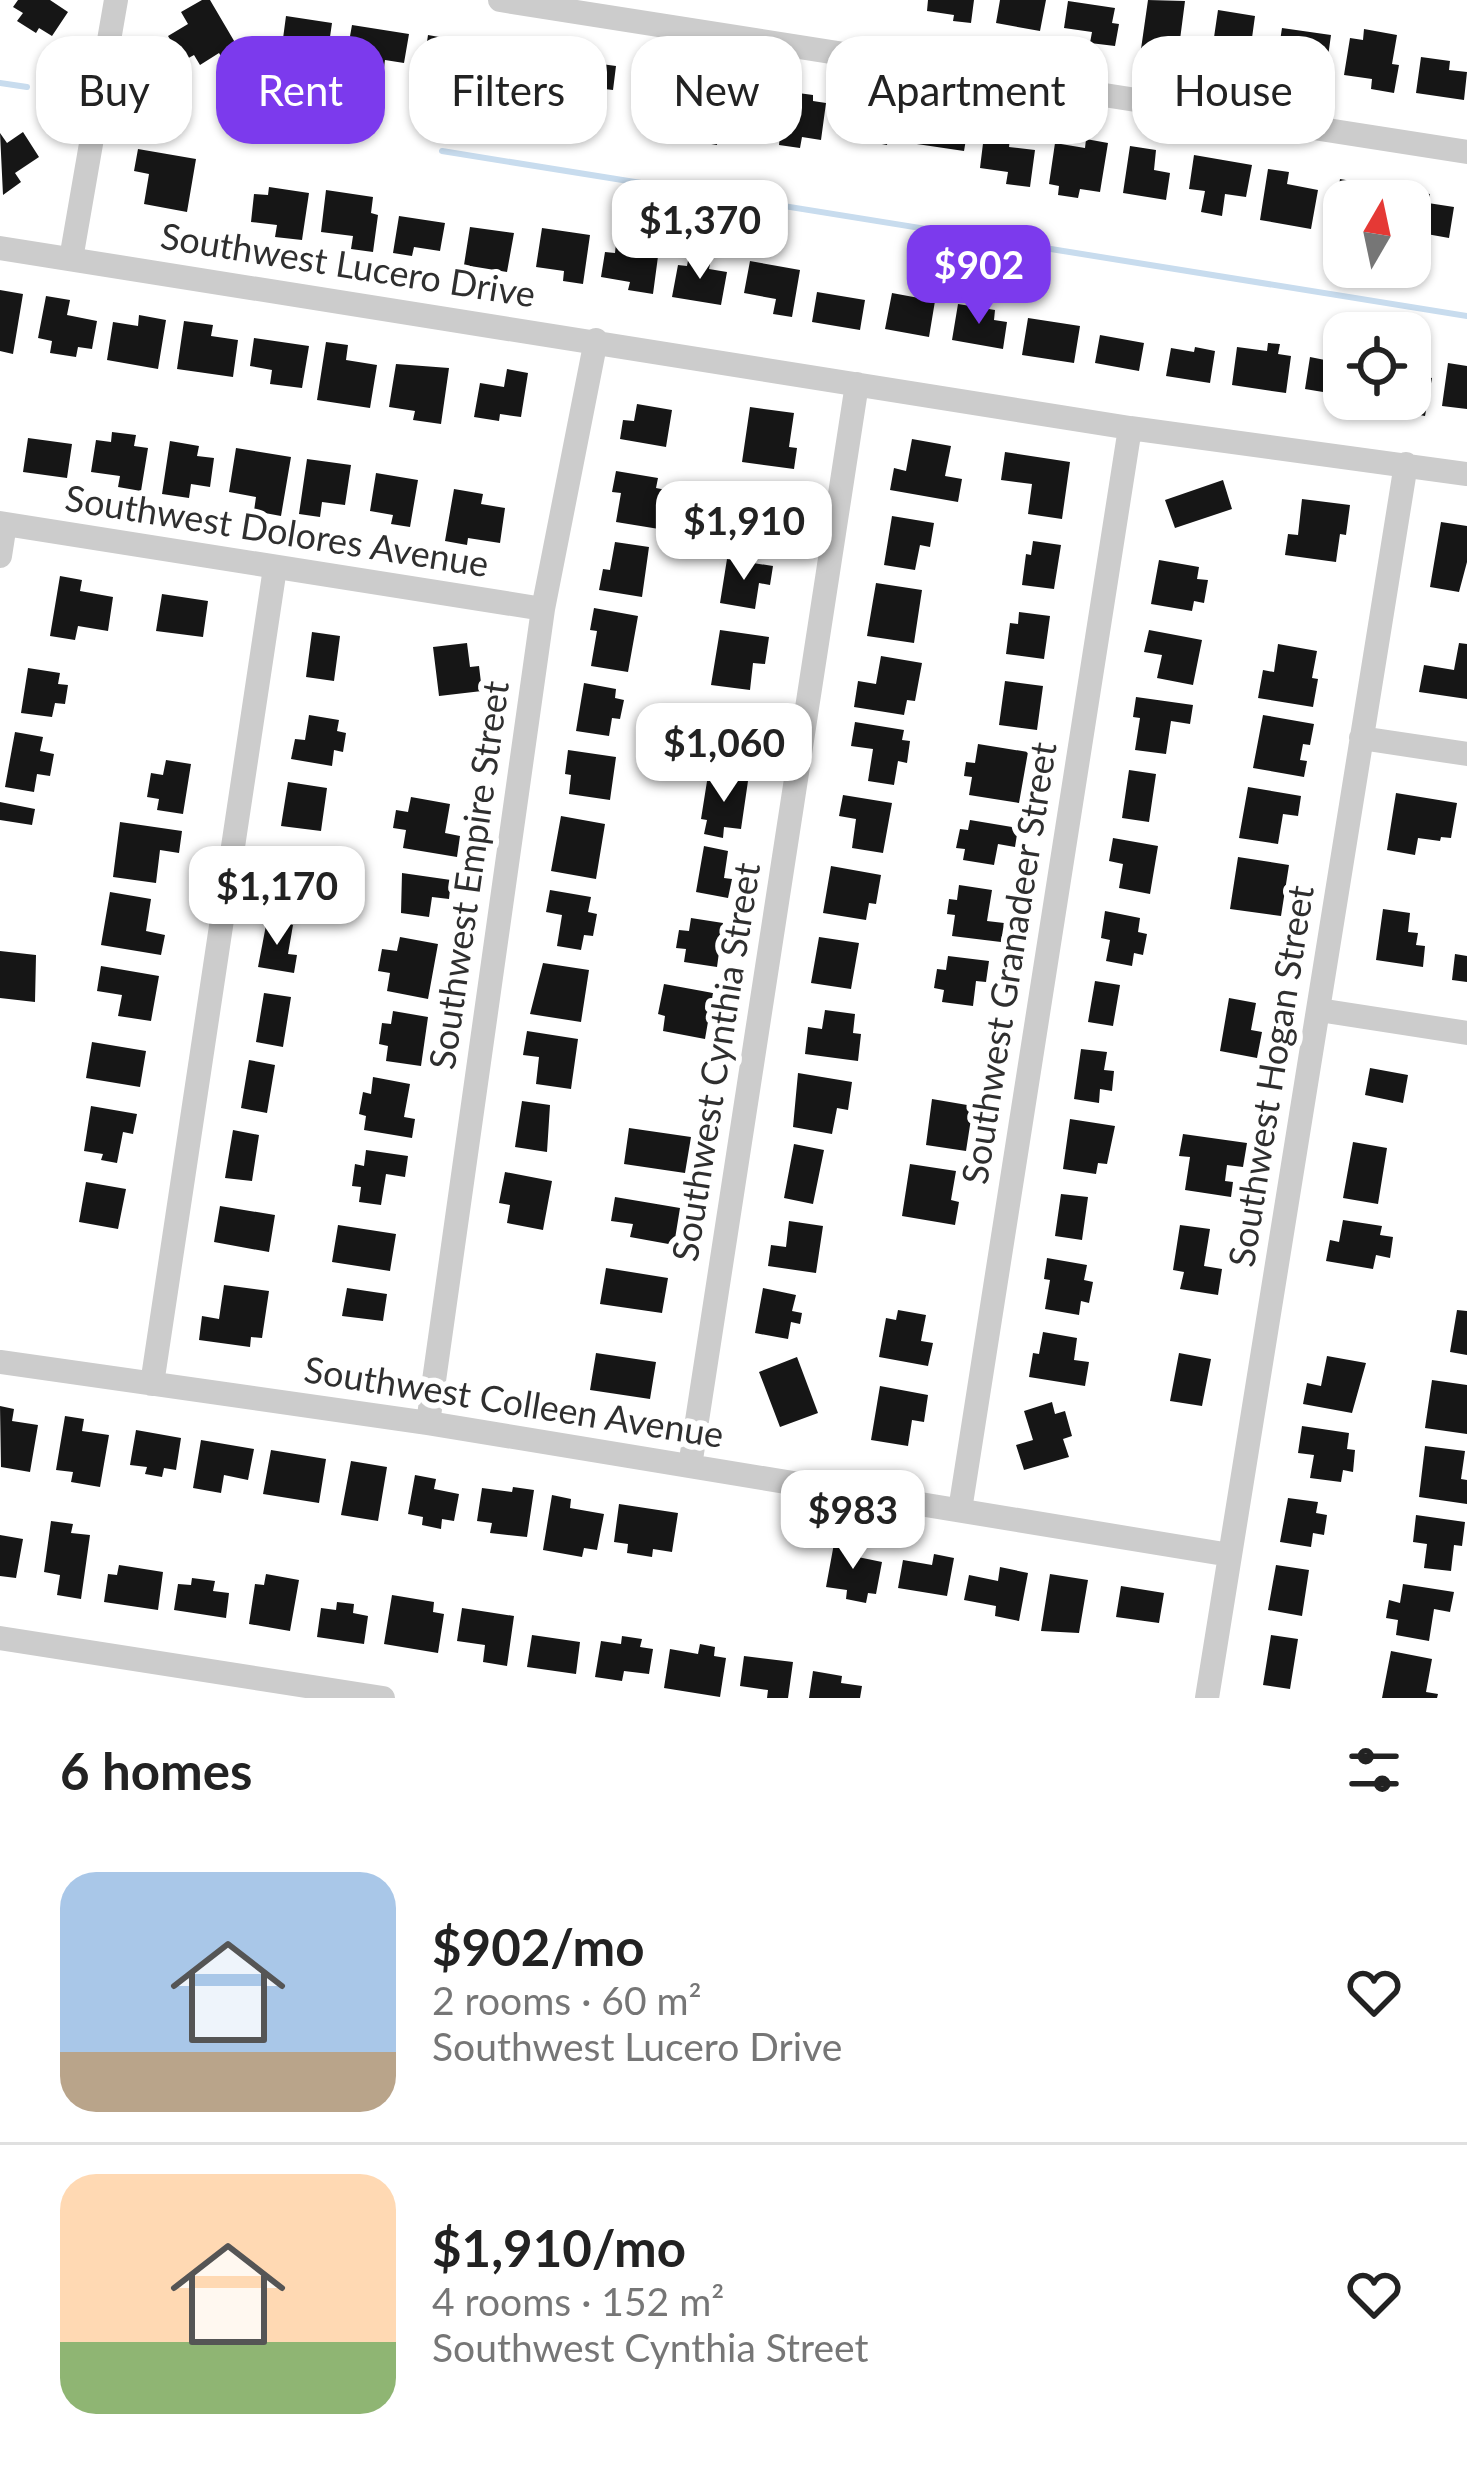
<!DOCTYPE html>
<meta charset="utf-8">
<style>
body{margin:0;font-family:Lato,sans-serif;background:#f2f2f2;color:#222;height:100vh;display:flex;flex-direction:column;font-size:45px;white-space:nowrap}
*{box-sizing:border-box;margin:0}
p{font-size:39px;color:#767676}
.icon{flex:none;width:66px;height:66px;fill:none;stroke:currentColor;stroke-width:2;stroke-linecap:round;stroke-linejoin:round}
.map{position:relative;height:1698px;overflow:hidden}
.sheet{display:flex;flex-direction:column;background:#fff;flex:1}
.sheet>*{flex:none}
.top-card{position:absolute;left:36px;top:36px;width:1395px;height:108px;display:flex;gap:24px}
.needle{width:78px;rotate:9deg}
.tools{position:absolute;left:1323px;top:180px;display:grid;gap:24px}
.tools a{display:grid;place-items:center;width:108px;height:108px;border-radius:24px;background:#fff;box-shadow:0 3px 9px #0004;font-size:60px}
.price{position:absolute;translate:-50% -102px;padding:0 27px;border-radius:24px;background:#fff;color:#222;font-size:39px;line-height:78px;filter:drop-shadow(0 3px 6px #0008)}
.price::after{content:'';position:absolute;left:50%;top:72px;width:36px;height:27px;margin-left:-18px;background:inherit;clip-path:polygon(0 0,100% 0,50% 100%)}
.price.selected{background:#7c3aed;color:#fff}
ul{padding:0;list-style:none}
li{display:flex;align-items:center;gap:36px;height:300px;padding:0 60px}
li+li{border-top:3px solid #e0e0e0}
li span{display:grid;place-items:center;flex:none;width:336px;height:240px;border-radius:36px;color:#555}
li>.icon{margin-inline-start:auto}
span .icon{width:144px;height:144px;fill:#fffc;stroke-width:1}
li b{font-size:51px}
h2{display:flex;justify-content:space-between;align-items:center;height:144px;padding:0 60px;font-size:51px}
.pill{padding:0 42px;border-radius:36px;background:#fff;box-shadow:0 3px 9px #0004;font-size:42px;line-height:108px}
.pill.selected{background:#7c3aed;color:#fff}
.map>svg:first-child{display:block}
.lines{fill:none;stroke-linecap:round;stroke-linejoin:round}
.stream{stroke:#c8dcee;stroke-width:6}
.building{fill:#161616}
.minor{stroke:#ccc;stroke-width:24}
.labels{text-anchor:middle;stroke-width:12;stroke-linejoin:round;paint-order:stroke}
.street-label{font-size:36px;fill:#2f2f2f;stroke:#fff}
</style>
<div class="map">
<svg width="1467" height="1698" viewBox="0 0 1467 1698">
<rect width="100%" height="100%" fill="#fff"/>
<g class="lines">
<!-- stream -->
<path class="stream" d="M0,83l27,4
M442,151l1025,165"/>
</g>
<!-- building -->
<path class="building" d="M18,0h32l18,12 -16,24 -13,-8 -3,5 -19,-12 6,-8 -10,-6z
M202,0h8l30,51 -16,10 -5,-8 -19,12 -6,-10 -11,6 -15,-25 20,-12 -7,-12z
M928,0h46l-3,23 -18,-2 1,-6 -27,-4z
M1000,0h46l-6,31 -44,-8z
M1148,0l37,1 -7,54 -37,-6z
M1068,1l47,7 -3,15 7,1 -4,22 -25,-3 2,-11 -28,-4z
M1218,10l37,6 -7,51 -21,-3 1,-11 -16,-2z
M286,16l46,7 -6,42 -13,-2 -1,10 -16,-2 1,-7 -17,-3z
M352,25l57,9 -5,29 -19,-3 -1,8 -21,-4 2,-8 -18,-3z
M1282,28l49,7 -5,36 -30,-5 -2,10 -19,-2z
M1364,29l33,6 -5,29 7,1 -5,28 -23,-4 1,-10 -28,-4 6,-37 13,2z
M428,35l45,8 -7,40 -44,-8z
M494,48l51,7 -4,35 -38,-5 1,-10 -14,-2z
M1421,57l29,4 -1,9 18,2 -3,28 -48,-7z
M564,59l52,7 -3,24 -52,-6z
M638,69l20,4 -1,8 26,5 -6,27 -46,-8z
M776,90l37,5v6l13,2 -5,37 -19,-3 -2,11 -21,-3 1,-11 -10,-1z
M703,92l48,12 -6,34 -27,-4 -1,11 -23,-4z
M852,103l41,7 -6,35 -42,-8z
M915,114l54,8 -5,29 -54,-8z
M985,127l26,3 -2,17 26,3 -5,37 -24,-3 2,-12 -28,-4z
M23,132l16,25 -24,16 6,9 -18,13 -3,-62 7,10z
M1086,139l22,4 -8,49 -20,-3 -2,9 -20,-3 1,-9 -10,-2 6,-41 30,5z
M1130,146l26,4 -2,20 16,3 -4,27 -43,-7z
M138,149l58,10 -9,53 -43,-8 5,-30 -15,-3z
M1194,155l58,10 -6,32 -21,-3 -3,22 -21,-4 4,-21 -16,-2z
M1268,169l21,3 -2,12 31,6 -7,39 -51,-9z
M1340,179l46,8 -3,14h-39v40l-14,-2z
M269,187l40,6 -7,47 -27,-3 2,-12 -26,-3 3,-28 14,1z
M326,190l47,7 -2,16 7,2 -5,37 -22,-3 2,-13 -32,-4z
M1410,191l20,3 -2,9 26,4 -5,31 -39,-7z
M399,216l46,7 -5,28 -26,-4 -2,9 -19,-3z
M470,227l44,6 -7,39 -43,-7z
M542,228l48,7 -7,49 -20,-3 1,-10 -28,-4z
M616,243l43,6 -6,45 -25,-4 2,-8 -29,-5 4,-25 10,1z
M689,255l22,4 -2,10 18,3 -6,33 -49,-8 6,-32 9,1z
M750,261l50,9 -8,47 -19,-3 3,-15 -32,-6z
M0,290l23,4 -10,60 -13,-3z
M817,292l48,8 -5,30 -48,-8z
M892,293l43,8 -6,36 -44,-8z
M46,296l24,4 -3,15 30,6 -5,28 -14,-2 -2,10 -26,-4 2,-12 -14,-3z
M958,304l37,6 -1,10 13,2 -4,27 -51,-9z
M139,315l27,5 -8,49 -51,-9 6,-38 25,4z
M1028,318l52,8 -6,37 -52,-8z
M184,321l29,4 -2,11 27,4 -5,37 -56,-8z
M1100,335l44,8 -5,28 -44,-8z
M254,338l55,8 -7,42 -32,-4 2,-14 -22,-4z
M326,342l22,3 -2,15 31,5 -7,43 -53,-8z
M1268,343l12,1 -2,10 13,2 -5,37 -54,-8 5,-38 30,4z
M1195,347l20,4 -5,32 -44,-7 5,-28 23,4z
M1327,349l17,3v47h9l-2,8 -18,-3 2,-10 -30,-5 5,-32 15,3z
M1448,363l19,3v43l-25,-3z
M396,364l53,4 -8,56 -28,-4 2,-9 -26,-4z
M1410,365l11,2 -2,8 13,3 -7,38 -54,-10 2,-7h37z
M507,369l21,4 -7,44 -21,-3 -1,7 -25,-4 6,-34 24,4z
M637,404l35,6 -6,37 -46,-8 3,-19 11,1z
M750,407l44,6 -5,34 8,1 -3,21 -52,-7z
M112,432l24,3 -2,11 14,2 -7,43 -23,-4 2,-11 -29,-4 5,-32 15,2z
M28,438l44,6 -5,34 -44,-6z
M912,439l39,7 -6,30 17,3 -4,23 -68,-12 4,-22 12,3z
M170,441l29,5 -2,10 17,2 -4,29 -19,-3 -2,14 -27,-4z
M236,448l55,9 -10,59 -27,-5 2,-14 -27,-5z
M1005,452l65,10 -8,57 -34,-5 4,-30 -31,-4z
M307,459l44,6 -6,40 -23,-3 -2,15 -21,-3z
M616,471l42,7 -2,10 10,2 -7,39 -43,-7 5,-29 -9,-1z
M376,473l42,7 -8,47 -19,-3 2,-9 -23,-4z
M1223,480l9,29 -57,19 -10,-28z
M454,489l29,5 -2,10 24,4 -5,35 -32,-5 -1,7 -22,-4z
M770,497l22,4 -3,22 -11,-2 -4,24 -31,-4 2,-15 -9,-1 3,-14 8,1 2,-11 20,3z
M1302,499l48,6 -4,30 -6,-1 -4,28 -51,-7 3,-21 10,1z
M892,516l42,7 -4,24 -10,-2 -5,25 -31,-5z
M1441,522l26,4v36l-8,30 -29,-5z
M1033,541l28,4 -7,44 -32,-4 4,-31 5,1z
M615,542l34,5 -7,50 -43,-7 4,-21 7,1z
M727,559l46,7 -3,19 -11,-2 -4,26 -35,-6z
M1159,560l40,7 -2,12 11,1 -4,23 -10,-2 -2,10 -41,-7z
M60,576l22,4 -2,11 33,6 -5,34 -30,-5 -3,14 -25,-4z
M876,583l46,7 -8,53 -47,-7z
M162,594l46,7 -5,36 -47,-6z
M594,608l44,8 -10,56 -37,-6 6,-35 -7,-1z
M1019,612l31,4 -6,43 -38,-5 4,-31 8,1z
M720,630l49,7 -4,27 -12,-1 -3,27 -39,-5z
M1149,630l53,10 -9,45 -36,-7 5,-23 -18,-3z
M312,632l28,4 -6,45 -28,-4z
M467,643l3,24 9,-1 3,25 -43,5 -6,-49z
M1459,643l8,1v55l-48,-7 5,-27 30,5z
M1278,644l39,7 -5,27 6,1 -5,28 -55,-9 5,-28 11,2z
M881,656l41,7 -7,38 -8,-1 -3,15 -50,-8 4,-26 18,3z
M28,668l32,5 -2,11 10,1 -3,19 -10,-1 -3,14 -31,-4z
M1005,681l38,5 -6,44 -38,-5z
M584,683l32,6 -1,9 9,2 -4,19 -8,-1 -3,18 -33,-5z
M1136,697l57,8 -3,19 -19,-3 -5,33 -31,-4 5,-32 -7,-1z
M716,709l25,4 -3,16 18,3 -4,23 -42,-7z
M309,715l30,5 -2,11 9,2 -3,19 -9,-2 -2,16 -41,-7 4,-20 10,1z
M1263,715l51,9 -4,21 -7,-1 -3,16 7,1 -3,16 -51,-9z
M855,722l49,8 -2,10 8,1 -3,22 -9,-2 -4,24 -26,-4 5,-32 -22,-3z
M15,732l28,5 -3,14 14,3 -4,22 -13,-2 -3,18 -29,-5z
M978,744l50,8 -9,51 -50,-8 3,-18 -8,-1 2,-14 9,1z
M568,750l48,7 -6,43 -41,-6 2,-19 -6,-1z
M166,760l25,4 -8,50 -26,-4 2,-11 -12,-2 4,-24 12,2z
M1129,770l27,4 -7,48 -27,-4z
M708,775l40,6 -7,48 -17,-2 -1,11 -19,-4 3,-14 -6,-1z
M288,782l39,6 -6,43 -40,-5z
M1248,787l53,9 -3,20 -15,-2 -5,30 -39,-6z
M1396,793l61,10 -6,35 -10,-1 -1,4 -22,-3 -3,17 -28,-5z
M843,795l49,8 -9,50 -31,-5 4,-29 -17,-3z
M411,797l39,7 -5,29 15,3 -3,21 -54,-9 3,-18 -13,-2 3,-18 12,2z
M0,802l35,7 -3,16 -32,-5z
M561,816l44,8 -9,55 -45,-8z
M970,820l48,8 -3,19 -17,-3 -4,21 -31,-5 2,-11 -9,-1 4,-19 8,1z
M120,822l62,9 -3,22 -19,-3 -4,33 -43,-6z
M1113,838l45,8 -8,48 -31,-6 4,-24 -14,-3z
M704,846l24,5 -4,27 8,1 -4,19 -32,-6z
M276,850l32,6 -5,30 25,4 -4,19 -57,-10z
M1238,857l51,8 -8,51 -51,-7z
M831,866l50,9 -5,29 -7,-1 -3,17 -43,-7z
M402,873l49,7 -2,19 -17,-2 -3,20 -28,-4z
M959,885l33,5 -5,31 17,2 -3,19 -49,-6 3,-21 -8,-1 2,-15 8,1z
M550,890l41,7 -3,15 9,2 -4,22 -9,-1 -3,15 -24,-4 5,-31 -16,-3z
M110,892l41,7 -5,32 19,4 -4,20 -60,-10z
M1383,909l27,4 -2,19 10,1 -2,12 9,1 -2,21 -47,-7z
M1105,911l35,7 -2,14 9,2 -4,21 -9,-2 -2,13 -26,-5 4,-21 -9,-2z
M691,918l32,5 -6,44 -33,-5 2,-13 -10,-1 3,-18 10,1z
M267,920l26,5 -5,29 9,1 -3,18 -36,-6z
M400,937l38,7 -10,55 -41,-8 3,-18 -12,-2 4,-22 15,2z
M819,937l40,6 -8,46 -40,-6z
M0,951l36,4 -1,47 -35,-4z
M1455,954l12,2v26l-15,-2z
M948,956l41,5 -3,21 -10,-1 -3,25 -31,-4 2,-12 -10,-2 3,-19 9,1z
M543,963l46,7 -8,52 -51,-8z
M101,966l58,10 -8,45 -33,-5 4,-21 -25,-4z
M1095,981l25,4 -7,41 -25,-4z
M664,984l49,9 -8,46 -42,-8 2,-15 -7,-2z
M264,993l27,4 -8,50 -27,-5z
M1229,998l27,5 -5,27 11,2 -5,26 -37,-7z
M825,1010l30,4 -2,19 8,1 -3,27 -53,-7 3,-27 14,2z
M393,1011l35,6 -7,49 -35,-5 2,-15 -9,-2 3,-21 9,1z
M527,1031l51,8 -7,50 -35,-5 3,-27 -16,-2z
M92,1042l54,9 -6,36 -54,-9z
M1081,1049l26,3 -3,18 10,1 -2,20 -12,-2 -1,14 -25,-4z
M249,1060l26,5 -8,48 -26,-5z
M1370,1068l38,7 -5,28 -38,-8z
M798,1073l54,9 -4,28 -11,-2 -5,26 -39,-7z
M373,1077l37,7 -6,33 11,2 -3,19 -48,-8 2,-14 -7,-2 4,-22 8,2z
M932,1099l41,7 -7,45 -40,-6z
M522,1101l28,4 -3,47 -32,-5z
M91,1106l46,8 -4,20 -10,-2 -6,31 -16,-3 2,-6 -19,-3z
M1070,1119l45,7 -8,38 -9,-1 -2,11 -33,-5z
M629,1128l62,9 -6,36 -61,-9z
M233,1130l26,5 -7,46 -27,-3z
M1183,1134l64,9 -4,24 -16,-2 -2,16 8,1 -2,15 -46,-7 5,-33 -11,-1z
M1353,1142l34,6 -9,56 -35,-6z
M794,1144l30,6 -11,54 -29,-6z
M366,1150l42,6 -3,21 -19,-3 -5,31 -22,-3 2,-15 -9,-1 3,-22 9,2z
M910,1164l46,7 -5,29 8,2 -4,23 -53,-9z
M505,1172l47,9 -9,49 -36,-7 3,-18 -11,-2z
M86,1182l40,7 -8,40 -39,-7z
M1061,1194l27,3 -6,43 -27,-4z
M615,1197l65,11 -6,37 -44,-8 3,-13 -22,-3z
M220,1206l55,9 -6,37 -55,-10z
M1343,1220l39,6 -2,9 13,2 -3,21 -14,-3 -3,14 -47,-8 4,-21 9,2z
M789,1221l34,5 -7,47 -48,-7 3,-21 15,2z
M338,1225l58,9 -6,37 -58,-9z
M1180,1225l30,4 -6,37 18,3 -4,26 -38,-6 4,-17 -11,-2z
M1047,1258l40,7 -3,15 9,2 -4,21 -8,-2 -2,14 -34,-6 5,-29 -6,-1z
M606,1268l62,10 -6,35 -62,-9z
M224,1285l45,6 -7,47 -11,-1 -1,10 -51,-7 3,-24 17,3z
M347,1288l40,6 -4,27 -41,-5z
M763,1288l33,7 -4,16 10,2 -2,11 -9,-2 -3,17 -33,-6z
M898,1310l28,5 -5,26 12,2 -5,23 -49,-9 7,-39 10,2z
M1457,1310l10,1v44l-17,-3z
M1043,1332l34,6 -3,22 15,2 -4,24 -56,-9 4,-24 6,1z
M596,1353l60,9 -6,37 -60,-9z
M1179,1353l32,6 -9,47 -32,-5z
M1327,1356l39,7 -14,50 -49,-9 4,-21 14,3z
M797,1357l21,56 -38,14 -21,-55z
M1432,1380l35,5v49l-42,-6z
M880,1386l48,9 -4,27 -12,-2 -4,26 -37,-6z
M1052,1402l3,12 10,-3 7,25 -9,3 6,18 -45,13 -8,-25 17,-5 -9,-29z
M0,1406l14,3 -2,12 26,4 -8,47 -29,-5z
M65,1416l19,3 -2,12 27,4 -9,52 -29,-5 2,-10 -17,-2z
M1302,1426l47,7 -2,16 8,1 -2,22 -10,-2 -2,12 -31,-4 4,-23 -16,-2z
M136,1430l45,8 -5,32 -12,-2 -2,9 -17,-3 2,-7 -17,-2z
M201,1440l53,9 -6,31 -24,-5 -3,18 -28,-5z
M1425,1446l40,5 -4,28 6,1v24l-48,-7z
M271,1450l55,9 -7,44 -56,-9z
M351,1461l36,6 -9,54 -37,-6z
M415,1475l21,4 -2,10 25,5 -5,27 -12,-2 -1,10 -19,-4 1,-8 -15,-3z
M513,1487l21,3 -7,47 -37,-4 2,-10 -15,-2 5,-33 30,4z
M552,1495l19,4 -1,9 34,6 -7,36 -13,-2 -2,9 -39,-7z
M1288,1498l30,4 -2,11 11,2 -3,20 -11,-2 -2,14 -31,-5z
M619,1504l59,9 -6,39 -19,-3 -1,8 -25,-4 1,-9 -14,-2z
M1416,1515l49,7 -3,24 -8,-1 -3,26 -27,-3 3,-24 -14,-2z
M51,1521l22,3 -2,9 19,2 -9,64 -24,-4 3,-20 -16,-3z
M0,1535l23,4 -7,39 -16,-2z
M835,1538l21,4 -3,14 29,6 -6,32 -8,-1 -2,10 -20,-4 1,-9 -21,-3z
M934,1554l20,4 -7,38 -49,-8 5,-28 29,5z
M119,1565l44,7 -5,38 -54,-8 4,-28 9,1z
M1276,1565l33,5 -7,46 -34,-6z
M1000,1567l28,6 -9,48 -24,-5 1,-10 -32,-6 5,-25 29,6z
M266,1574l33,6 -9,51 -41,-7 6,-40 9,1z
M1050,1574l38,6 -9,53 -38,-2z
M192,1578l23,3 -2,10 16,2 -3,25 -52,-8 4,-26 13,1z
M1403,1584l51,8 -4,20 -16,-3 -5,32 -33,-6 2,-15 -12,-2 3,-18 11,3z
M1121,1586l43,7 -5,30 -43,-6z
M392,1595l42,7 -1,10 11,2 -6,39 -54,-9z
M337,1602l17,2 -1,9 15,3 -4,28 -47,-7 4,-29 15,2z
M462,1608l52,8 -7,50 -24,-4 2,-17 -28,-4z
M532,1635l48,7 -4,32 -49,-7z
M1271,1635l27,4 -8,50 -27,-4z
M622,1636l20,3 -2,8 13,2 -4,25 -25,-3 -2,10 -27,-4 6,-36 20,3z
M700,1644l15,3 -1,9 12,2 -6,39 -56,-9 6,-39 28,5z
M1391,1651l41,8 -6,33 12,2 -1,4h-55z
M744,1656l49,6 -5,36h-21l1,-8 -28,-4z
M813,1671l29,5 -1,7 21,3 -2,12h-51z"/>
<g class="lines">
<!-- minor -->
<path class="minor" d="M500,0l967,152
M0,248l1130,180 337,46
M71,259l45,-259
M0,523l543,86
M0,556l5,-32
M1361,738l106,16
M1319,1010l148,23
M0,1362l428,61 802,132
M152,1384l123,-816
M428,1423l115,-814 53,-269
M690,1466l167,-1082
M960,1510l170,-1082
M0,1638l383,60
M1207,1698l199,-1234"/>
</g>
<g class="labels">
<!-- street labels -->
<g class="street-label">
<text transform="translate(348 265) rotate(9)" y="13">Southwest Lucero Drive</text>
<text transform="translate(277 531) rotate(9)" y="13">Southwest Dolores Avenue</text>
<text transform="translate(469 875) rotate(-82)" y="13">Southwest Empire Street</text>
<text transform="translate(1009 963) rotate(-81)" y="13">Southwest Granadeer Street</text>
<text transform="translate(716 1062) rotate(-81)" y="13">Southwest Cynthia Street</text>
<text transform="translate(1271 1076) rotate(-81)" y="13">Southwest Hogan Street</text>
<text transform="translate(514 1402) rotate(9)" y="13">Southwest Colleen Avenue</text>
</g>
</g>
</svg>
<div class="tools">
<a><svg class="needle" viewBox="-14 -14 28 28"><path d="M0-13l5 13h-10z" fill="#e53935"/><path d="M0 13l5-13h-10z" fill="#767676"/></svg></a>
<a><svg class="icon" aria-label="locate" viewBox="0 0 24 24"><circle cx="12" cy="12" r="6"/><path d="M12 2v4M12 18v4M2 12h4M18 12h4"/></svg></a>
</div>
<b class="price" style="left:700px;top:282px">$1,370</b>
<b class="price selected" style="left:979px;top:327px">$902</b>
<b class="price" style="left:744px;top:583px">$1,910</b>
<b class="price" style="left:724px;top:805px">$1,060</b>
<b class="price" style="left:277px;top:948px">$1,170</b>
<b class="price" style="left:853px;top:1572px">$983</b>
<div class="top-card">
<a class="pill">Buy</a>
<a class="pill selected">Rent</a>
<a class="pill">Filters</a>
<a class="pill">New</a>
<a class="pill">Apartment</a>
<a class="pill">House</a>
</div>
</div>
<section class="sheet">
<h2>6 homes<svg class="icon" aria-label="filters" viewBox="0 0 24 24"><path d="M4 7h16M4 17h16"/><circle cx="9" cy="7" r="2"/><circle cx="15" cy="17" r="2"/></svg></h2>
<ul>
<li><span style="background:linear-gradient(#a9c7e8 75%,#b9a48a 0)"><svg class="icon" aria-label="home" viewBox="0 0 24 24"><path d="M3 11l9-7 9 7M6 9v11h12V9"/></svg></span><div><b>$902/mo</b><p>2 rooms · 60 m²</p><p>Southwest Lucero Drive</p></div><svg class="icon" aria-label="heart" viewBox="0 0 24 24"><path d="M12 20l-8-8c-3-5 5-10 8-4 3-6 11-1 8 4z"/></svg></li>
<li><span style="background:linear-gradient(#ffd9b3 70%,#8fb573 0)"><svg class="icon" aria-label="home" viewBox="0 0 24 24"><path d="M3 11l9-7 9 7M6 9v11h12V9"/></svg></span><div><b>$1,910/mo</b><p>4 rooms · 152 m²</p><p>Southwest Cynthia Street</p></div><svg class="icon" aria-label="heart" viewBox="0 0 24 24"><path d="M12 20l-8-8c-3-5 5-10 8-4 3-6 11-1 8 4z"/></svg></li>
</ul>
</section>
